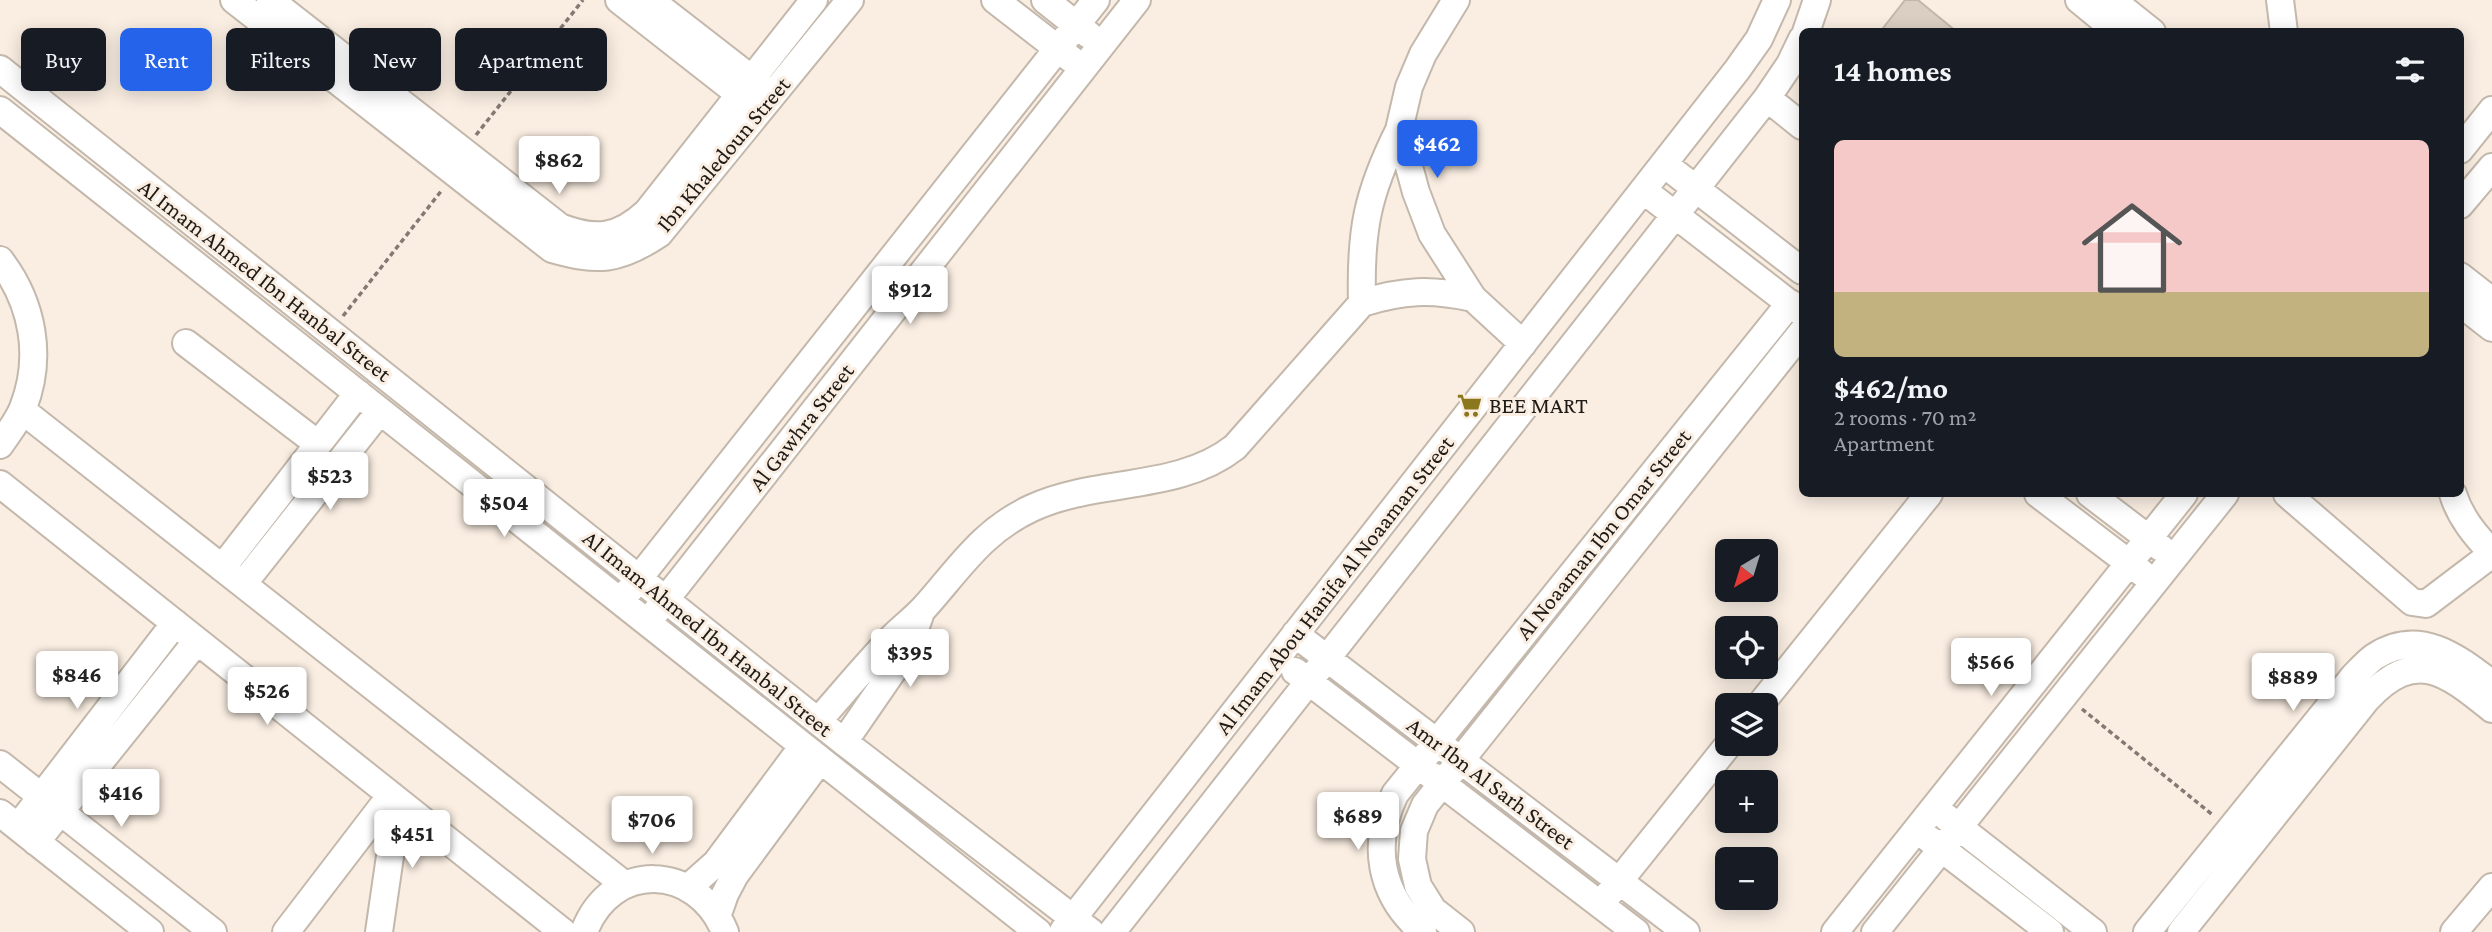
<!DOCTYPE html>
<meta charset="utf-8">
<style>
body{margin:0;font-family:"Crimson Pro",serif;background:#20242c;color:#f1f3f6;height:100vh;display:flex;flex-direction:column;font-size:26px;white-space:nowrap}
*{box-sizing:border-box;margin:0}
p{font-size:23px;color:#9ea1a6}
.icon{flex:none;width:38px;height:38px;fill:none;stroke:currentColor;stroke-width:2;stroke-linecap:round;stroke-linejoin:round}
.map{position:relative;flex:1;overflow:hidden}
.drawer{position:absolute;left:1799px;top:28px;width:665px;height:469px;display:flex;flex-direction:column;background:#171b24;border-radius:10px;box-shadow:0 4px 18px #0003}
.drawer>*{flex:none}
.guide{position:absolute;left:21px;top:28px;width:665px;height:63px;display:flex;gap:14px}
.needle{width:46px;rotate:218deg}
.fabs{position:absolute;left:1715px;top:539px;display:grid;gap:14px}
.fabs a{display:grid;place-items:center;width:63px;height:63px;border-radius:10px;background:#171b24;box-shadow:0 4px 18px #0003;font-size:35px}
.price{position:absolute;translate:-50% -60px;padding:0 16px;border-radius:7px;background:#fff;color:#222;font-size:23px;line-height:46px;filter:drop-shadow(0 2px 4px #0008)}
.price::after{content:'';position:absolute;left:50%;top:42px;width:21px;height:16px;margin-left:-10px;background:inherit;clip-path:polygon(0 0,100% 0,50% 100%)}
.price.active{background:#2563eb;color:#fff}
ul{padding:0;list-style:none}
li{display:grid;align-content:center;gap:14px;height:371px;padding:0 35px}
li span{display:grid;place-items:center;height:217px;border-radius:10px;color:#555}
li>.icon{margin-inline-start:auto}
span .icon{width:126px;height:126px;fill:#fffc;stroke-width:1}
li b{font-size:30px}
h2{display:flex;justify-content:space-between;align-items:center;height:84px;padding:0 35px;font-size:30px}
.pill{padding:0 24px;border-radius:10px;background:#171b24;box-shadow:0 4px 18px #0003;font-size:24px;line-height:63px}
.pill.active{background:#2563eb;color:#fff}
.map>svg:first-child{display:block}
.building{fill:#dacfc2;stroke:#c2b7ab;stroke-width:2}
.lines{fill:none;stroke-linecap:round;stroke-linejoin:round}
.minor-casing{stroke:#c3b8ab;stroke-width:30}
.path{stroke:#827a73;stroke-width:3.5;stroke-dasharray:5 3.5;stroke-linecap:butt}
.minor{stroke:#fff;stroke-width:26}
.labels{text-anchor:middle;stroke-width:6;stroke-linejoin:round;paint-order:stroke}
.street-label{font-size:23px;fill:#1e1a16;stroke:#faeee2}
.poi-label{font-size:23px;fill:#1e1a16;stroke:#faeee2;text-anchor:start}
</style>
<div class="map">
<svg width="2492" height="932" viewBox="0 0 2492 932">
<rect width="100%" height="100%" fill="#faeee2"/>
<!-- building -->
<path class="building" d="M1905,0h13l39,32h-77z"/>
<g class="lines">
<defs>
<path id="minor" d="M234,0l318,249c46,13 66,12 107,-15l191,-234
M270,0l290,227c36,14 59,11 87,-15l167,-212
M619,0l134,105
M650,0l116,90
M995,0l76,59
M1045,0l44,35
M1456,0l-33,54 -14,33 -10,43 17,62 16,42 41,64 50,46
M2079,0l39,32
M2112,0l40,32
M2280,0l4,32
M1806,32l11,-32
M0,69l844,673 247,190
M1767,98l35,28
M0,110l1038,822
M2460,150l32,-40
M1664,164l138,107
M1643,190l159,123
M2460,205l32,-38
M0,260c33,43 43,97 23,148 -5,13 -15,25 -23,37
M2460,276l32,25
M1362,303c-2,-72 5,-109 37,-173
M2460,303l32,25
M186,343l132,101
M23,411l602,474
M0,484l563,448
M2038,494l104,79
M2090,494l71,54
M2287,494l125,108 14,2 66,-50
M2453,494c7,23 22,41 39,59
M222,568l136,-175
M243,584l137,-173
M628,592l468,-592
M655,613l482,-613
M1295,634l391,298
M1295,671l341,261
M1760,705l169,-211
M818,721c24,-27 46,-54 71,-80 11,-12 24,-21 35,-33 35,-39 58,-77 108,-100 64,-30 146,-16 203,-61l127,-144c41,-13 69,-14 111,-5
M844,742l64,-93 12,-34
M0,764l213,168
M0,813l150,119
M1946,817l147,115
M18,827l157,-204
M1929,839l121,93
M36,842l161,-201
M689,887l27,-24 87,-117
M1608,895l121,-151
M718,914l7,-20 10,-19 85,-115
M1063,931l674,-861 22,-31 18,-39
M286,932l105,-137
M379,932l19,-131
M584,932c27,-72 113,-69 141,0
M1112,932l655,-834 23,-34 12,-25
M1423,932c-44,-37 -52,-88 -28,-138l395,-491
M1461,932l-28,-22 -15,-24 -6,-27 2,-28 11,-26 377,-473
M1835,932l349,-438
M1875,932l350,-438
M2147,932l207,-256c6,-6 13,-14 20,-19 45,-30 83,0 118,27
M2181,932l186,-233c49,-52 79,-27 125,10
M2454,932l38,-45"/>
</defs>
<!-- minor casing -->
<use href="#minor" class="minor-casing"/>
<!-- path -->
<path class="path" d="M476,135l107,-135
M343,316l99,-126
M2082,709l132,107"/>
<!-- minor -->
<use href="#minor" class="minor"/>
</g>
<!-- icons -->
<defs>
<symbol id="supermarket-bare" viewBox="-9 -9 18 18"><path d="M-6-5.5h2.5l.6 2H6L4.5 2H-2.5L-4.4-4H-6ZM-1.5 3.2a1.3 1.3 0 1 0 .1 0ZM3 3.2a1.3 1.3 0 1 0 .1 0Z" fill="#8c781c" stroke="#faeee2" stroke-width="2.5" paint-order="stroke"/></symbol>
</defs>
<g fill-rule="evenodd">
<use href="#supermarket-bare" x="1452" y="388" width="35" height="35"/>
</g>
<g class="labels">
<!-- street labels -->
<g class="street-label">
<text transform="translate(723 154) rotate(-50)" y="8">Ibn Khaledoun Street</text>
<text transform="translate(265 280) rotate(38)" y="8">Al Imam Ahmed Ibn Hanbal Street</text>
<text transform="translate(801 427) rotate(-52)" y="8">Al Gawhra Street</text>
<text transform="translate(1603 534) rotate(-51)" y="8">Al Noaaman Ibn Omar Street</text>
<text transform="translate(1334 585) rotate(-52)" y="8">Al Imam Abou Hanifa Al Noaaman Street</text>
<text transform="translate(708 633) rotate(39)" y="8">Al Imam Ahmed Ibn Hanbal Street</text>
<text transform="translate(1491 783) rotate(37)" y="8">Amr Ibn Al Sarh Street</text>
</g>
<!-- poi labels -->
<g class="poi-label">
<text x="1489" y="413">BEE MART</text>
</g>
</g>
</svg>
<div class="fabs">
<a><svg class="needle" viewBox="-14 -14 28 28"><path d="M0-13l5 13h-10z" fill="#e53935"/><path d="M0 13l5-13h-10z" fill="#9ea1a6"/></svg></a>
<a><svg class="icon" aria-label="locate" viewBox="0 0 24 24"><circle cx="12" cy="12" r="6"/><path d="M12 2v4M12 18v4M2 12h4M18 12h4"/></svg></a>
<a><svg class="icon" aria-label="layers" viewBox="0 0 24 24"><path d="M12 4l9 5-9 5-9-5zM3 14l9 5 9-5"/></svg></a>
<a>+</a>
<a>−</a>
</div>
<b class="price active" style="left:1437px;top:180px">$462</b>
<b class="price" style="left:559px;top:196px">$862</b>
<b class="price" style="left:910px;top:326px">$912</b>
<b class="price" style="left:330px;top:512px">$523</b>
<b class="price" style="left:504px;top:539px">$504</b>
<b class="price" style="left:910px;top:689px">$395</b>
<b class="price" style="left:1991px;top:698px">$566</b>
<b class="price" style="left:77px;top:711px">$846</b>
<b class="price" style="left:2293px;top:713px">$889</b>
<b class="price" style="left:267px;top:727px">$526</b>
<b class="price" style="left:121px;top:829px">$416</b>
<b class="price" style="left:1358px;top:852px">$689</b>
<b class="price" style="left:652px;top:856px">$706</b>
<b class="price" style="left:412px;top:870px">$451</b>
<div class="guide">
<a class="pill">Buy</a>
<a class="pill active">Rent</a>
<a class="pill">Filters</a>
<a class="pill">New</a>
<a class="pill">Apartment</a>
</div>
<section class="drawer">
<h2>14 homes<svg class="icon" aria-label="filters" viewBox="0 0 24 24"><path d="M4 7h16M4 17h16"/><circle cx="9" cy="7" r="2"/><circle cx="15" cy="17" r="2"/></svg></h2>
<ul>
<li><span style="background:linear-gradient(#f6c9c9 70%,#c2b280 0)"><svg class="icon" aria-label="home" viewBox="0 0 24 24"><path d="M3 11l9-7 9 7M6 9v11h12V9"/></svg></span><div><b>$462/mo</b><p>2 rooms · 70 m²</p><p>Apartment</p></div></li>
</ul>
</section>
</div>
